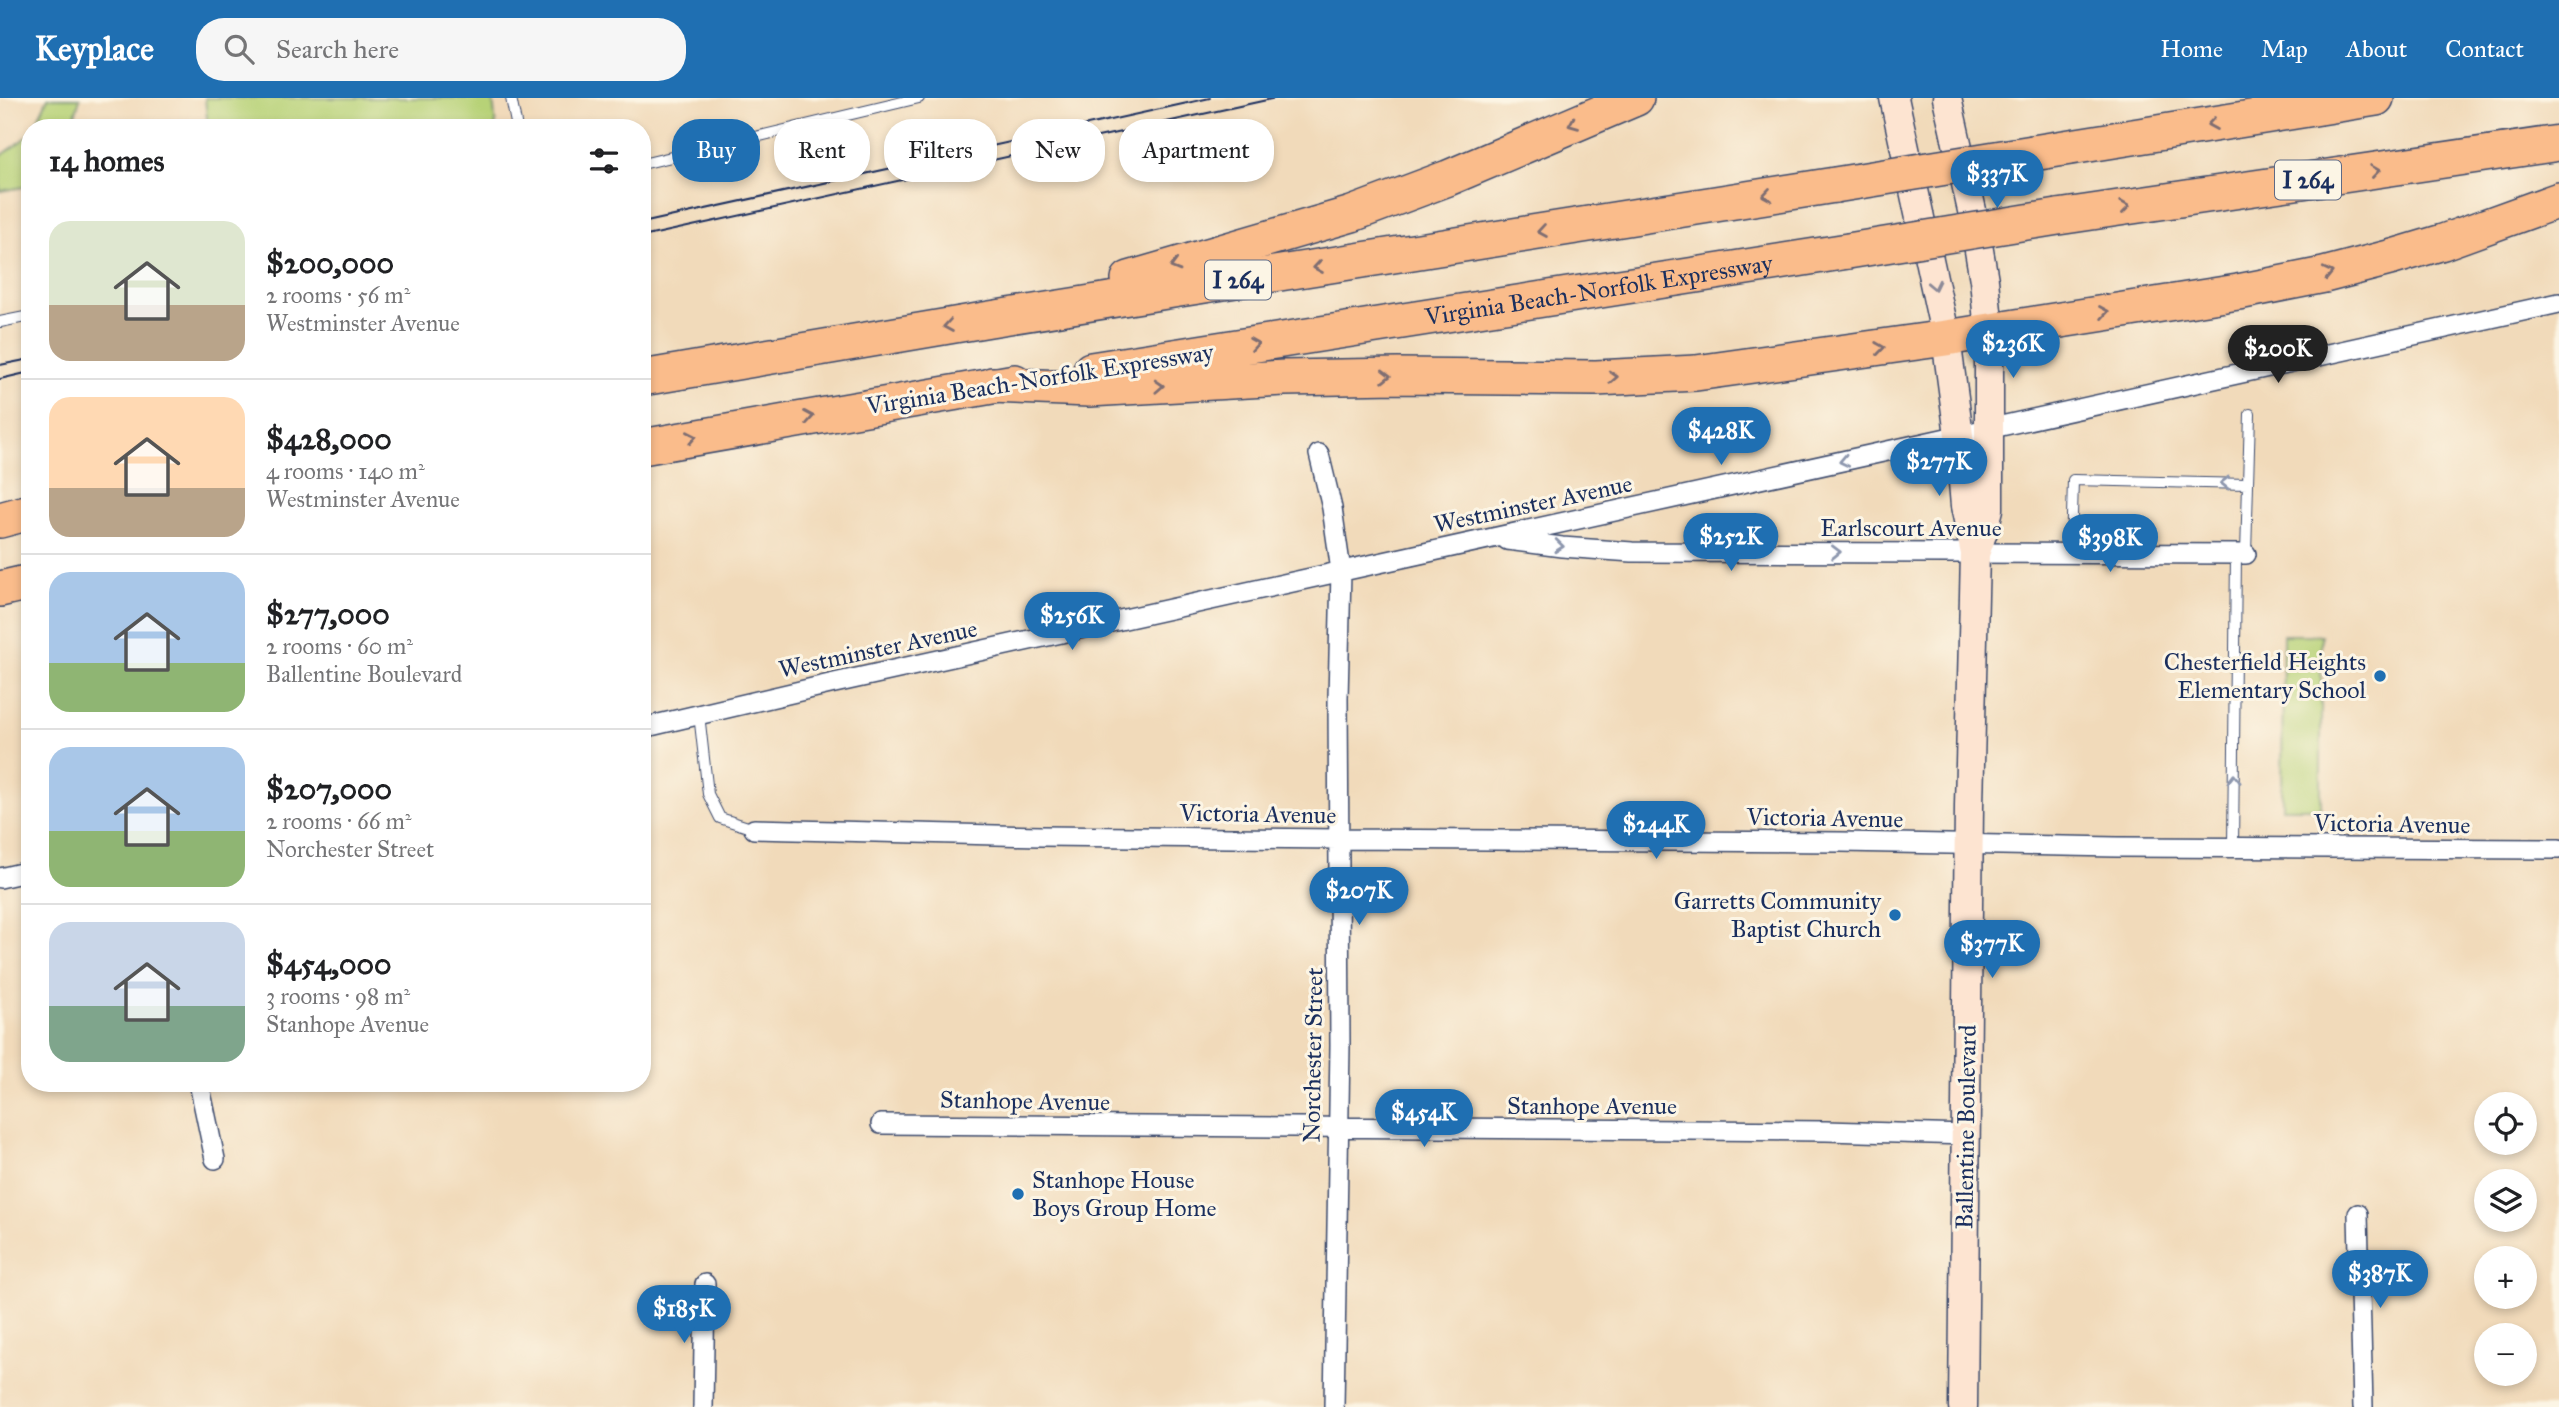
<!DOCTYPE html>
<meta charset="utf-8">
<style>
body{margin:0;font-family:"IM FELL Great Primer",serif;background:#f6f6f6;color:#202124;height:100vh;display:flex;flex-direction:column;font-size:26px;white-space:nowrap}
*{box-sizing:border-box;margin:0}
p{font-size:23px;color:#757577}
.icon{flex:none;width:38px;height:38px;fill:none;stroke:currentColor;stroke-width:2;stroke-linecap:round;stroke-linejoin:round}
.map{position:relative;flex:1;overflow:hidden}
.panel{position:absolute;left:21px;top:21px;width:630px;height:973px;display:flex;flex-direction:column;background:#fff;border-radius:28px;box-shadow:0 4px 10px #0003}
.panel>*{flex:none}
.top-card{position:absolute;left:672px;top:21px;width:665px;height:63px;display:flex;gap:14px}
.tools{position:absolute;left:2474px;top:994px;display:grid;gap:14px}
.tools a{display:grid;place-items:center;width:63px;height:63px;border-radius:50%;background:#fff;box-shadow:0 4px 10px #0003;font-size:35px}
.price{position:absolute;translate:-50% -60px;padding:0 16px;border-radius:24px;background:#1f6fb2;color:#fff;font-size:23px;line-height:46px;filter:drop-shadow(0 2px 4px #0008)}
.price::after{content:'';position:absolute;left:50%;top:42px;width:21px;height:16px;margin-left:-10px;background:inherit;clip-path:polygon(0 0,100% 0,50% 100%)}
.price.selected{background:#222;color:#fff}
ul{padding:0;list-style:none}
li{display:flex;align-items:center;gap:21px;height:175px;padding:0 28px}
li+li{border-top:2px solid #e0e0e0}
li span{display:grid;place-items:center;flex:none;width:196px;height:140px;border-radius:21px;color:#555}
li>.icon{margin-inline-start:auto}
span .icon{width:84px;height:84px;fill:#fffc;stroke-width:1}
li b{font-size:30px}
h2{display:flex;justify-content:space-between;align-items:center;height:84px;padding:0 28px;font-size:30px}
.pill{padding:0 24px;border-radius:28px;background:#fff;box-shadow:0 4px 10px #0003;font-size:24px;line-height:63px}
.pill.selected{background:#1f6fb2;color:#fff}
header{display:flex;align-items:center;gap:42px;box-sizing:border-box;height:98px;padding:0 35px;background:#1f6fb2;color:#fff}
header strong{font-size:33px}
nav{display:flex;gap:38px;margin-inline-start:auto;font-size:24px}
.search{width:490px;height:63px;background:#f6f6f6;display:flex;align-items:center;gap:18px;box-sizing:border-box;padding:0 24px;border-radius:28px;color:#757577;font-size:26px}
.map>svg:first-child{display:block}
.green{fill:#b7d277;stroke:#69806a;stroke-width:2}
.lines{fill:none;stroke-linecap:round;stroke-linejoin:round}
.lane-casing{stroke:#3b496c;stroke-width:12}
.street-casing{stroke:#3b496c;stroke-width:22}
.secondary-casing{stroke:#3b496c;stroke-width:31}
.highway-casing{stroke:#3b496c;stroke-width:38}
.lane{stroke:#fff;stroke-width:10}
.street{stroke:#fff;stroke-width:19}
.secondary{stroke:#fde4d1;stroke-width:28}
.highway{stroke:#fabc8b;stroke-width:35}
.tram{stroke:#1b2f5e;stroke-width:2}
.highway-bridge-casing{stroke:#3b496c;stroke-width:38;stroke-linecap:butt}
.highway-bridge{stroke:#fabc8b;stroke-width:35}
.oneway{stroke:#7f6e72}
.oneway2{stroke:#8c8a98}
.oneway3{stroke:#8d97ae}
.poi-dot{fill:#1f6fb2;stroke:#fcf5e5;stroke-width:2.5}
.labels{text-anchor:middle;stroke-width:6;stroke-linejoin:round;paint-order:stroke}
.shield{fill:#fcf5e5;stroke:#5e6a86;stroke-width:2}
.shield-label{font-size:23px;font-weight:bold;fill:#1b2f5e}
.street-label{font-size:24px;fill:#1b2f5e;stroke:#fcf5e5}
.poi-label{font-size:24px;fill:#1b2f5e;stroke:#fcf5e5;text-anchor:end}
</style>
<header>
<strong>Keyplace</strong>
<div class="search"><svg class="icon" aria-label="search" viewBox="0 0 24 24"><circle cx="10" cy="10" r="6"/><path d="M15 15l6 6"/></svg>Search here</div>
<nav><a>Home</a><a>Map</a><a>About</a><a>Contact</a></nav>
</header>
<div class="map">
<svg width="2559" height="1309" viewBox="0 0 2559 1309">
<rect width="100%" height="100%" fill="#fcf5e5"/>
<filter id="ink" filterUnits="userSpaceOnUse"><feTurbulence type="fractalNoise" baseFrequency=".0143" numOctaves="2"/><feDisplacementMap in="SourceGraphic" scale="14" xChannelSelector="R" yChannelSelector="G"/><feConvolveMatrix kernelMatrix="1 2 1 2 8 2 1 2 1" color-interpolation-filters="sRGB"/></filter>
<filter id="wash" filterUnits="userSpaceOnUse"><feTurbulence type="fractalNoise" baseFrequency=".00686" numOctaves="4" result="noise"/><feDisplacementMap in="SourceGraphic" scale="28" xChannelSelector="R" yChannelSelector="G"/><feGaussianBlur stdDeviation="1.57" result="paint"/><feColorMatrix in="noise" values="0 0 0 0 0 0 0 0 0 0 0 0 0 0 0 0 0 1.4 0 .05"/><feComposite in="paint" operator="in"/></filter>
<g filter="url(#wash)">
<rect width="100%" height="100%" fill="#f1daba"/>
<!-- green -->
<path class="green" d="M48,0h32l-6,21 -6,9h-34z
M205,0h288l3,30h-288z
M30,36v52l-30,5v-34z
M2283,537h38v173h-39z"/>
</g>
<g filter="url(#ink)">
<g class="lines">
<defs>
<path id="lane" d="M511,0l6,30
M642,66l277,-66
M0,224l30,-6
M2248,386l2,-70
M2071,455l2,-73 175,4 -2,70
M699,616l9,80 12,24 34,11
M2233,749l3,-293"/>
<path id="street" d="M1319,356l13,54 9,63 -3,127 2,348 -6,361
M1507,442l55,7 70,5 614,2
M642,630l188,-44 1729,-381
M754,731l287,7 297,3 503,3 276,5 442,2
M0,780l30,-7
M199,985l16,76
M881,1026l945,7 141,4
M2358,1116l5,193
M703,1309l2,-123"/>
<path id="secondary" d="M1894,0l52,240 13,97 6,71 10,47 -6,253 -6,601
M1947,0l26,117 11,65 5,52v177l-5,20 -8,22"/>
<g id="highway">
<path d="M2033,55l343,-55"/>
<path d="M2058,119l501,-74"/>
<path d="M1129,181l223,-65 96,-36 188,-80"/>
<path id="s1" d="M1091,272l757,-119"/>
<path d="M642,280l348,-59 845,-134"/>
<path d="M992,287l97,4 195,-11 114,-2 198,2 100,-5 250,-35 292,-46 86,-17 69,-18 50,-15 116,-42"/>
<path d="M642,349l373,-65"/>
<path d="M0,422l30,-8"/>
<path d="M0,491l30,-7"/>
</g>
</defs>
<!-- lane casing -->
<use href="#lane" class="lane-casing"/>
<!-- street casing -->
<use href="#street" class="street-casing"/>
<!-- secondary casing -->
<use href="#secondary" class="secondary-casing"/>
<!-- highway casing -->
<use href="#highway" class="highway-casing"/>
<!-- lane -->
<use href="#lane" class="lane"/>
<!-- street -->
<use href="#street" class="street"/>
<!-- secondary -->
<use href="#secondary" class="secondary"/>
<!-- highway -->
<use href="#highway" class="highway"/>
<!-- tram -->
<path class="tram" d="M642,125l568,-125
M642,139l634,-139
M0,267l30,-6
M0,281l30,-7"/>
<defs>
<path id="highway-bridge" d="M1835,87l198,-32
M1848,153l210,-34"/>
</defs>
<!-- highway-bridge casing -->
<use href="#highway-bridge" class="highway-bridge-casing"/>
<!-- highway-bridge -->
<use href="#highway-bridge" class="highway-bridge"/>
</g>
<!-- one-way arrows -->
<defs><path id="oneway-chevron" d="M-2-3.5L2.5 0L-2 3.5" fill="none" stroke-width="1.6" stroke-linecap="round" stroke-linejoin="round" transform="scale(1.75)"/></defs>
<g class="oneway">
<use href="#oneway-chevron" transform="translate(1573 26) rotate(158)"/>
<use href="#oneway-chevron" transform="translate(2212 26) rotate(171)"/>
<use href="#oneway-chevron" transform="translate(2375 73) rotate(-8)"/>
<use href="#oneway-chevron" transform="translate(1767 97) rotate(171)"/>
<use href="#oneway-chevron" transform="translate(2125 109) rotate(-8)"/>
<use href="#oneway-chevron" transform="translate(1542 133) rotate(171)"/>
<use href="#oneway-chevron" transform="translate(1175 168) rotate(164)"/>
<use href="#oneway-chevron" transform="translate(1318 169) rotate(171)"/>
<use href="#oneway-chevron" transform="translate(2328 175) rotate(-13)"/>
<use href="#oneway-chevron" transform="translate(2104 214) rotate(-10)"/>
<use href="#oneway-chevron" transform="translate(948 228) rotate(171)"/>
<use href="#oneway-chevron" transform="translate(1254 246) rotate(-9)"/>
<use href="#oneway-chevron" transform="translate(1880 250) rotate(-8)"/>
<use href="#oneway-chevron" transform="translate(1386 278) rotate(-1)"/>
<use href="#oneway-chevron" transform="translate(1613 279) rotate(-3)"/>
<use href="#oneway-chevron" transform="translate(1159 288) rotate(-3)"/>
<use href="#oneway-chevron" transform="translate(809 319) rotate(-10)"/>
<use href="#oneway-chevron" transform="translate(692 339) rotate(-11)"/>
</g>
<use class="oneway2" href="#oneway-chevron" transform="translate(1934 187) rotate(78)"/>
<g class="oneway3">
<use href="#oneway-chevron" transform="translate(1844 363) rotate(168)"/>
<use href="#oneway-chevron" transform="translate(2225 385) rotate(-179)"/>
<use href="#oneway-chevron" transform="translate(1559 448) rotate(6)"/>
<use href="#oneway-chevron" transform="translate(1836 454) rotate(-1)"/>
<use href="#oneway-chevron" transform="translate(2234 681) rotate(-90)"/>
</g>
</g>
<!-- markers -->
<g class="poi-dot">
<circle cx="2380" cy="578" r="7"/>
<circle cx="1895" cy="817" r="7"/>
<circle cx="1018" cy="1096" r="7"/>
</g>
<g class="labels">
<!-- shield labels -->
<g class="shield">
<rect x="2275" y="62.5" width="66" height="39" rx="5"/>
<rect x="1205" y="162.5" width="66" height="39" rx="5"/>
</g>
<g class="shield-label">
<text x="2308" y="90">I 264</text>
<text x="1238" y="190">I 264</text>
</g>
<!-- street labels -->
<g class="street-label">
<text dy="8" stroke="none"><textPath href="#s1" startOffset="514">Virginia Beach-Norfolk Expressway</textPath></text>
<text transform="translate(1040 281) rotate(-9)" y="8">Virginia Beach-Norfolk Expressway</text>
<text transform="translate(1533 406) rotate(-12)" y="8">Westminster Avenue</text>
<text x="1911" y="438">Earlscourt Avenue</text>
<text transform="translate(878 551) rotate(-12)" y="8">Westminster Avenue</text>
<text transform="translate(1258 716) rotate(1)" y="8">Victoria Avenue</text>
<text transform="translate(1825 720) rotate(1)" y="8">Victoria Avenue</text>
<text transform="translate(2392 726) rotate(1)" y="8">Victoria Avenue</text>
<text transform="translate(1313 957) rotate(-89)" y="8">Norchester Street</text>
<text transform="translate(1025 1003) rotate(1)" y="8">Stanhope Avenue</text>
<text x="1592" y="1016">Stanhope Avenue</text>
<text transform="translate(1966 1029) rotate(-89)" y="8">Ballentine Boulevard</text>
</g>
<!-- poi labels -->
<g class="poi-label">
<text x="2366" y="572">Chesterfield Heights<tspan x="2366" dy="28">Elementary School</tspan></text>
<text x="1881" y="811">Garretts Community<tspan x="1881" dy="28">Baptist Church</tspan></text>
<text x="1032" y="1090" text-anchor="start">Stanhope House<tspan x="1032" dy="28">Boys Group Home</tspan></text>
</g>
</g>
</svg>
<div class="tools">
<a><svg class="icon" aria-label="locate" viewBox="0 0 24 24"><circle cx="12" cy="12" r="6"/><path d="M12 2v4M12 18v4M2 12h4M18 12h4"/></svg></a>
<a><svg class="icon" aria-label="layers" viewBox="0 0 24 24"><path d="M12 4l9 5-9 5-9-5zM3 14l9 5 9-5"/></svg></a>
<a>+</a>
<a>−</a>
</div>
<b class="price" style="left:1997px;top:112px">$337K</b>
<b class="price" style="left:2013px;top:282px">$236K</b>
<b class="price selected" style="left:2278px;top:287px">$200K</b>
<b class="price" style="left:1721px;top:369px">$428K</b>
<b class="price" style="left:1939px;top:400px">$277K</b>
<b class="price" style="left:1731px;top:475px">$252K</b>
<b class="price" style="left:2110px;top:476px">$398K</b>
<b class="price" style="left:1072px;top:554px">$256K</b>
<b class="price" style="left:1656px;top:763px">$244K</b>
<b class="price" style="left:1359px;top:829px">$207K</b>
<b class="price" style="left:1992px;top:882px">$377K</b>
<b class="price" style="left:1424px;top:1051px">$454K</b>
<b class="price" style="left:2380px;top:1212px">$387K</b>
<b class="price" style="left:684px;top:1247px">$185K</b>
<div class="top-card">
<a class="pill selected">Buy</a>
<a class="pill">Rent</a>
<a class="pill">Filters</a>
<a class="pill">New</a>
<a class="pill">Apartment</a>
</div>
<section class="panel">
<h2>14 homes<svg class="icon" aria-label="filters" viewBox="0 0 24 24"><path d="M4 7h16M4 17h16"/><circle cx="9" cy="7" r="2"/><circle cx="15" cy="17" r="2"/></svg></h2>
<ul>
<li><span style="background:linear-gradient(#dfe7d0 60%,#b9a48a 0)"><svg class="icon" aria-label="home" viewBox="0 0 24 24"><path d="M3 11l9-7 9 7M6 9v11h12V9"/></svg></span><div><b>$200,000</b><p>2 rooms · 56 m²</p><p>Westminster Avenue</p></div></li>
<li><span style="background:linear-gradient(#ffd9b3 65%,#b9a48a 0)"><svg class="icon" aria-label="home" viewBox="0 0 24 24"><path d="M3 11l9-7 9 7M6 9v11h12V9"/></svg></span><div><b>$428,000</b><p>4 rooms · 140 m²</p><p>Westminster Avenue</p></div></li>
<li><span style="background:linear-gradient(#a9c7e8 65%,#8fb573 0)"><svg class="icon" aria-label="home" viewBox="0 0 24 24"><path d="M3 11l9-7 9 7M6 9v11h12V9"/></svg></span><div><b>$277,000</b><p>2 rooms · 60 m²</p><p>Ballentine Boulevard</p></div></li>
<li><span style="background:linear-gradient(#a9c7e8 60%,#8fb573 0)"><svg class="icon" aria-label="home" viewBox="0 0 24 24"><path d="M3 11l9-7 9 7M6 9v11h12V9"/></svg></span><div><b>$207,000</b><p>2 rooms · 66 m²</p><p>Norchester Street</p></div></li>
<li><span style="background:linear-gradient(#c9d6e8 60%,#7fa58c 0)"><svg class="icon" aria-label="home" viewBox="0 0 24 24"><path d="M3 11l9-7 9 7M6 9v11h12V9"/></svg></span><div><b>$454,000</b><p>3 rooms · 98 m²</p><p>Stanhope Avenue</p></div></li>
</ul>
</section>
</div>
